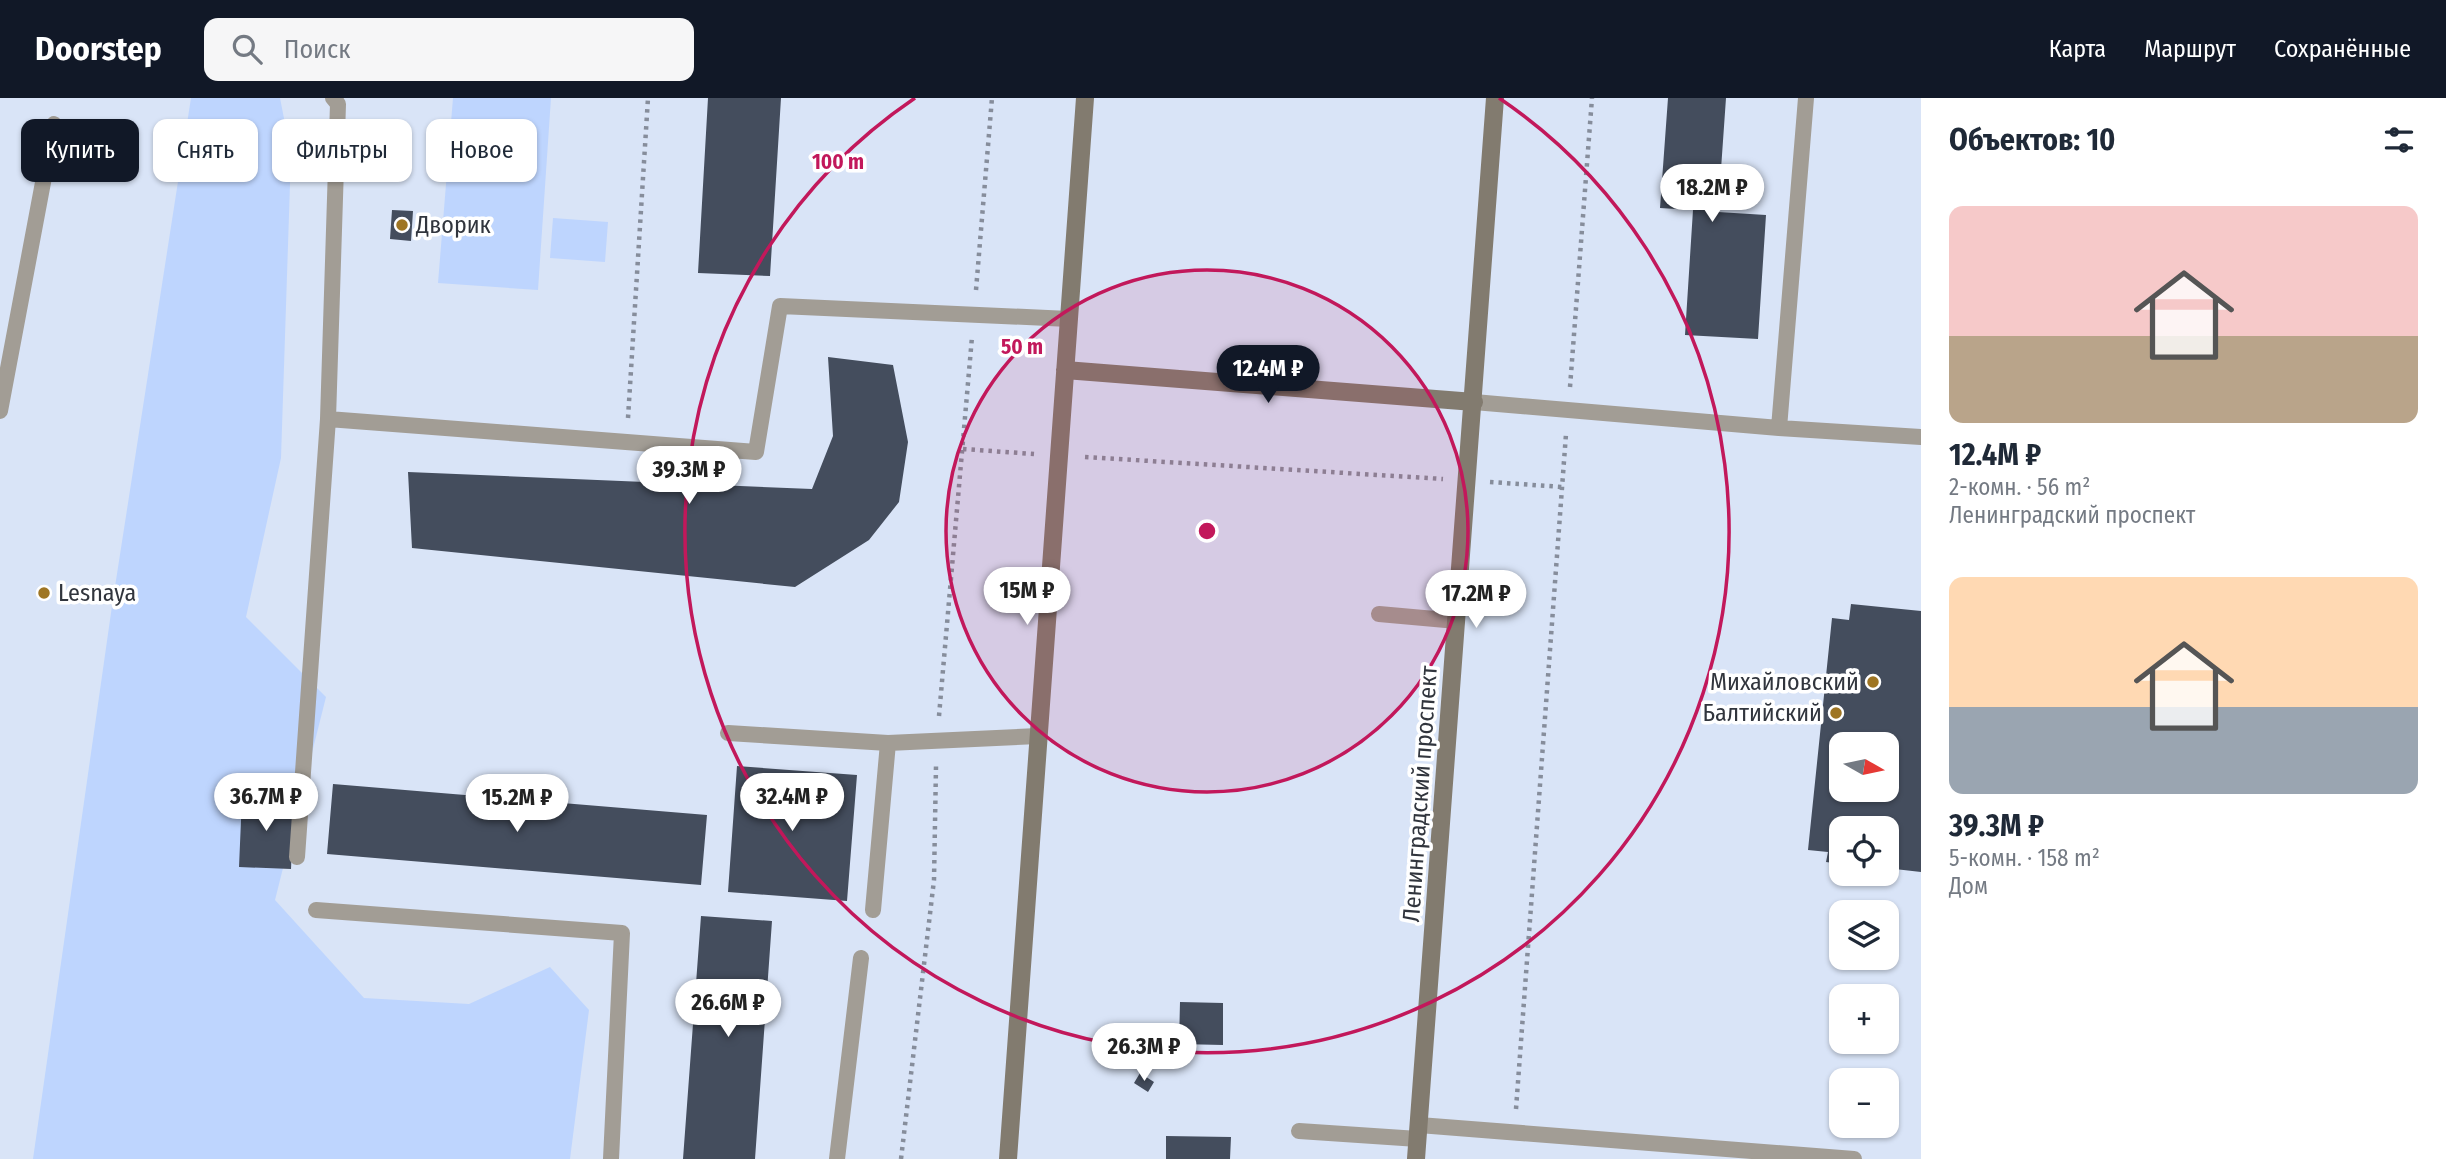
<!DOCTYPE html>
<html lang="ru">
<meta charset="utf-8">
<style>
body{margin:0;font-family:"Fira Sans Condensed",sans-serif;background:#f6f6f7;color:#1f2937;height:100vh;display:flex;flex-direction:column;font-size:26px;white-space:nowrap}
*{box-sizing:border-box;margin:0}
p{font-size:23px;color:#747a83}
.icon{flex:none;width:38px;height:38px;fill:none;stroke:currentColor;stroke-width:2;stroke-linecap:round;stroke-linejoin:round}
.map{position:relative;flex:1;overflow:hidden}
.panel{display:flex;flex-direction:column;background:#fff;width:525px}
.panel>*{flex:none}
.top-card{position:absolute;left:21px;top:21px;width:665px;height:63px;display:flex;gap:14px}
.needle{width:46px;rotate:99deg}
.tools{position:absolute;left:1829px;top:634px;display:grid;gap:14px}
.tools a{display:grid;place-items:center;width:70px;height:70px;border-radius:14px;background:#fff;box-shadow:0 2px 5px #0004;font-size:35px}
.price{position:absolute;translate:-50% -60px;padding:0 16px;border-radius:24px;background:#fff;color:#222;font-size:23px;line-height:46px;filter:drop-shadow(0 2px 4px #0008)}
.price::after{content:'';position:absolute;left:50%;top:42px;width:21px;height:16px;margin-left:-10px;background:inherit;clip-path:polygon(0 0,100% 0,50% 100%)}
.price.on{background:#111827;color:#fff}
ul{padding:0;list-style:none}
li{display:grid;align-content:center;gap:14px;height:371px;padding:0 28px}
li span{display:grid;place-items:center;height:217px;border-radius:14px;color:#555}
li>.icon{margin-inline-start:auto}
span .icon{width:126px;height:126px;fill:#fffc;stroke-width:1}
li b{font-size:30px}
h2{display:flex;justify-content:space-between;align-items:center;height:84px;padding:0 28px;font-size:30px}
.tag{padding:0 24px;border-radius:14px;background:#fff;box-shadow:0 2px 5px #0004;font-size:24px;line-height:63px}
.tag.on{background:#111827;color:#fff}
header{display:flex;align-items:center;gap:42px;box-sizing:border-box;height:98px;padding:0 35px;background:#111827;color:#fff}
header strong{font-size:33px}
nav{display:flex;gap:38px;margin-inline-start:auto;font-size:24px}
.search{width:490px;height:63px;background:#f6f6f7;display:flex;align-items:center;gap:18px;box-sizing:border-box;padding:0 24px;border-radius:14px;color:#747a83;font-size:26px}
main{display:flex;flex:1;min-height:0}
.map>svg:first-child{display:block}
.green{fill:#bed5fe}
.building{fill:#444d5d;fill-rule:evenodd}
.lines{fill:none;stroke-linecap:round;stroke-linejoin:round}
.path{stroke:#868d9b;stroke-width:4.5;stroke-dasharray:3.5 5;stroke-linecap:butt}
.service{stroke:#a29d95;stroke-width:16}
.secondary{stroke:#827b6f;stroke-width:18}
.ring{fill:none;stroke:#c2185b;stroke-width:3.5}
.poi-dot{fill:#9e7523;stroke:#fff;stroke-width:2.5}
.labels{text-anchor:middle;stroke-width:7;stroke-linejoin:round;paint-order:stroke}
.poi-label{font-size:24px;fill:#31353d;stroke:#fff;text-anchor:start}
.street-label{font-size:24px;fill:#31353d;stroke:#fff}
.centre{fill:#c2185b;stroke:#fff;stroke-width:3.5}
.ring-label{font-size:21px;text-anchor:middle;font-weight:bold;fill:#c2185b;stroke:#fff;stroke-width:7;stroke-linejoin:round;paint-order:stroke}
</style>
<header>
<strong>Doorstep</strong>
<div class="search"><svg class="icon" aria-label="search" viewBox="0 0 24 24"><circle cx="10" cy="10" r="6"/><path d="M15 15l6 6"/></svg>Поиск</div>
<nav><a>Карта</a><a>Маршрут</a><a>Сохранённые</a></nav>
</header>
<main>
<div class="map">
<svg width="1921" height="1061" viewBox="0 0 1921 1061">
<rect width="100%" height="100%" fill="#d9e4f7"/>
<!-- green -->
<path class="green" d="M191,0h89l11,56 -10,304 -35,159 80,80 -51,203 89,98 105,6 81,-37 39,43 -19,149h-537l79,-553z
M453,0h98l-13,192 -100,-7z
M553,120l55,4 -3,40 -55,-4z"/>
<!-- building -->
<path class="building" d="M708,0h73l-11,178 -72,-3z
M1668,0h58l-8,114 48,3 -8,124 -73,-4 8,-125 -33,-2z
M392,112l21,1 -2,30 -21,-2z
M828,259l65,8 15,77 -9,60 -30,38 -74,47 -383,-39 -4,-76 404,17 21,-53z
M1851,506l70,7v261l-35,-4v-40h-45v36l-15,-2 2,-10 -20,-2 24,-232 17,2zM1841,646h45v45h-45z
M737,668l120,9 -10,126 -119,-9z
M333,686l374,31 -6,70 -374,-31z
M242,699l52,2 -3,70 -52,-2z
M701,818l71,5 -17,238h-72z
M1180,904l43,1v42l-44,-1z
M1140,975l14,9 -6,10 -14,-9z
M1166,1038l65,1 -1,22h-64z"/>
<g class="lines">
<!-- path -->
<path class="path" d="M976,192l16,-192
M1570,289l22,-289
M628,320l20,-320
M963,351l71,5
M1085,359l358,22
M1490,384l73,5
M939,618l33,-379
M1516,1011l50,-675
M901,1061l33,-279 2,-114"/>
<!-- service -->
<path class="service" d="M333,0l5,6 -10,315 428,33 24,-146 289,13
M1474,304l305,26 142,9
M0,313l54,-287
M1779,330l27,-330
M1379,516l78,7
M728,635l160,10
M297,759l31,-438
M316,812l306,23 -11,226
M873,812l15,-167 150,-7
M1419,1027l435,34
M1299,1033l119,8
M837,1061l24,-201"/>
<!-- secondary -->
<path class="secondary" d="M1065,272l409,32
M1008,1061l77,-1061
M1416,1061l79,-1061"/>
</g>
<!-- distance rings -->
<circle cx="1207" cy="433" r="261" fill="#c2185b" fill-opacity=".12"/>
<g class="ring">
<circle cx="1207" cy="433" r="261"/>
<path d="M1499 0A522 522 0 1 1 915 0"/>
</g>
<!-- markers -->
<g class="poi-dot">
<circle cx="402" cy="127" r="7"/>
<circle cx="44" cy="495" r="7"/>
<circle cx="1873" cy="584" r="7"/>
<circle cx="1836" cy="615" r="7"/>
</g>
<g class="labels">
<!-- poi labels -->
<g class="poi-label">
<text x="416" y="135">Дворик</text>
<text x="58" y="503">Lesnaya</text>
<text x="1859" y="592" text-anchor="end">Михайловский</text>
<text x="1822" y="623" text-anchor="end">Балтийский</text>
</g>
<!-- street labels -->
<g class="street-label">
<text transform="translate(1420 696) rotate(-86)" y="8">Ленинградский проспект</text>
</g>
</g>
<circle cx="1207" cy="433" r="10" class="centre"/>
<g class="ring-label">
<text x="838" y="71">100 m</text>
<text x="1022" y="256">50 m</text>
</g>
</svg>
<div class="tools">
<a><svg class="needle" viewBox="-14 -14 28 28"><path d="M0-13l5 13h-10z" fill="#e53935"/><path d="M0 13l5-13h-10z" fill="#747a83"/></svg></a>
<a><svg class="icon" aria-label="locate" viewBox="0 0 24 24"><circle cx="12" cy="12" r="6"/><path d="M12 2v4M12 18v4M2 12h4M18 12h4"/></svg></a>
<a><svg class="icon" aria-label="layers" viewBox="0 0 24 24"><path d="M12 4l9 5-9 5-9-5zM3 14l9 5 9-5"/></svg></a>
<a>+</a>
<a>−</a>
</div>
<b class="price" style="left:1712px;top:126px">18.2M ₽</b>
<b class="price on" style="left:1268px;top:307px">12.4M ₽</b>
<b class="price" style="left:689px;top:408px">39.3M ₽</b>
<b class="price" style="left:1027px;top:529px">15M ₽</b>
<b class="price" style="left:1476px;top:532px">17.2M ₽</b>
<b class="price" style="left:266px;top:735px">36.7M ₽</b>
<b class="price" style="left:792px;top:735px">32.4M ₽</b>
<b class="price" style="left:517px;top:736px">15.2M ₽</b>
<b class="price" style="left:728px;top:941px">26.6M ₽</b>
<b class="price" style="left:1144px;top:985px">26.3M ₽</b>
<div class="top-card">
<a class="tag on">Купить</a>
<a class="tag">Снять</a>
<a class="tag">Фильтры</a>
<a class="tag">Новое</a>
</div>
</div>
<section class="panel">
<h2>Объектов: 10<svg class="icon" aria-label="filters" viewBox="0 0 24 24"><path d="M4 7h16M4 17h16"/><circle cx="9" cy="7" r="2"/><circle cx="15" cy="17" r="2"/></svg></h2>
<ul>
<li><span style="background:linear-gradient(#f6c9c9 60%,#b9a48a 0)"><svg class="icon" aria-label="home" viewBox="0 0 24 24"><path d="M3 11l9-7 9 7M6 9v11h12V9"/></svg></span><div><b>12.4M ₽</b><p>2-комн. · 56 m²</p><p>Ленинградский проспект</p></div></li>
<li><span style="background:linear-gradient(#ffd9b3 60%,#9aa5b1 0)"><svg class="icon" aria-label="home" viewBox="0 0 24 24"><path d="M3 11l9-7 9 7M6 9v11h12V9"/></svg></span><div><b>39.3M ₽</b><p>5-комн. · 158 m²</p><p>Дом</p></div></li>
</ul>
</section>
</main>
